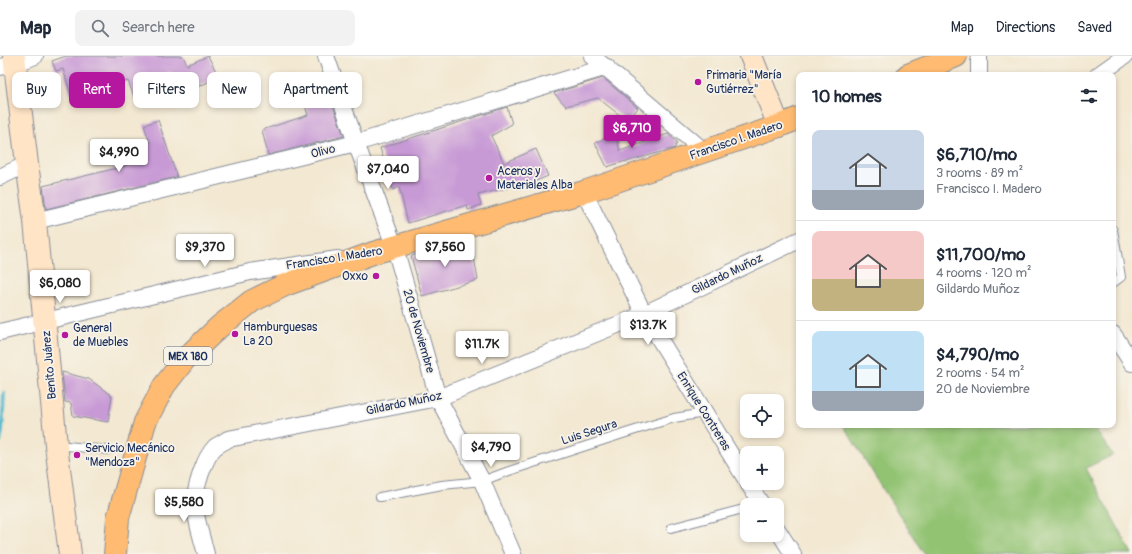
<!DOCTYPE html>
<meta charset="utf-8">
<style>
body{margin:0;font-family:Pangolin,sans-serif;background:#f2f2f3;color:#1f2937;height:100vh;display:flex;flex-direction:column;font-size:15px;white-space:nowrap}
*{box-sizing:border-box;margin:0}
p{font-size:13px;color:#747a83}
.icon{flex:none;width:22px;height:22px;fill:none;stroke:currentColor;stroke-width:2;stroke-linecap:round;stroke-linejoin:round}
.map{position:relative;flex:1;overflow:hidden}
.panel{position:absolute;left:796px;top:16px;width:320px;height:356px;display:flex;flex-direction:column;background:#fff;border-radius:8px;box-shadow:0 2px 6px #0003}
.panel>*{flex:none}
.top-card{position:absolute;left:12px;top:16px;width:380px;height:36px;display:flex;gap:8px}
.buttons{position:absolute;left:740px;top:338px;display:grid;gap:8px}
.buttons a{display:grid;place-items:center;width:44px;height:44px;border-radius:8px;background:#fff;box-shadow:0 2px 6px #0003;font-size:20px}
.price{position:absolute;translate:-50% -34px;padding:0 9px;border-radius:4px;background:#fff;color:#222;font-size:13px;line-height:26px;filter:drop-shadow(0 1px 2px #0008)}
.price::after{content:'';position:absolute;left:50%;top:24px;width:12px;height:9px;margin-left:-6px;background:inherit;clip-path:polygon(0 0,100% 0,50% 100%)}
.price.active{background:#b5179e;color:#fff}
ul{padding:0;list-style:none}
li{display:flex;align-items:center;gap:12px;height:100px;padding:0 16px}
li+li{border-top:1px solid #e0e1e3}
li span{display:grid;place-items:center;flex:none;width:112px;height:80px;border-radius:8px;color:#555}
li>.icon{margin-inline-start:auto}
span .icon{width:48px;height:48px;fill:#fffc;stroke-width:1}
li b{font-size:17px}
h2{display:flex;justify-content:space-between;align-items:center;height:48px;padding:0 16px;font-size:17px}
.chip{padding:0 14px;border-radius:8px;background:#fff;box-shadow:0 2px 6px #0003;font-size:14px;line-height:36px}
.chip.active{background:#b5179e;color:#fff}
header{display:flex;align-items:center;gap:24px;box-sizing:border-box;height:56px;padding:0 20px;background:#fff;border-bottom:1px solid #e0e1e3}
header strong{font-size:19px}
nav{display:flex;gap:22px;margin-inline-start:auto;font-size:14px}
.search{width:280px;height:36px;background:#f2f2f3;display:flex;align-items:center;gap:10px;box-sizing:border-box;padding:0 14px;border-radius:8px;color:#747a83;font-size:15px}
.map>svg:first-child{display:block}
.green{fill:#92c372;stroke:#567968}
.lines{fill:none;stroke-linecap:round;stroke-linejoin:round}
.stream{stroke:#50b8ce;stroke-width:4}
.building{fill:#c799d5}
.lane-casing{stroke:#878c98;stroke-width:10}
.street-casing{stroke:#878c98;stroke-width:18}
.secondary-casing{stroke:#878c98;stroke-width:24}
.primary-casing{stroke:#878c98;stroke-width:24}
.lane{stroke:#fff;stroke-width:8}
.street{stroke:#fff;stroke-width:16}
.secondary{stroke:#ffe4c6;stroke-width:22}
.primary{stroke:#febb71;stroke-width:22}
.poi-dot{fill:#b5179e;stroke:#f7f3e8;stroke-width:1.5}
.labels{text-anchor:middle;stroke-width:3.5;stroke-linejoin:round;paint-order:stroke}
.shield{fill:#f7f3e8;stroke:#5d6a87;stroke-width:1}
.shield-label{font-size:11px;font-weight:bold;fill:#1b2f5e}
.poi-label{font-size:12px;fill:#1b2f5e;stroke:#f7f3e8;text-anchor:start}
.street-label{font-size:12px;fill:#1b2f5e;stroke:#f7f3e8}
</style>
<header>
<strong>Map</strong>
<div class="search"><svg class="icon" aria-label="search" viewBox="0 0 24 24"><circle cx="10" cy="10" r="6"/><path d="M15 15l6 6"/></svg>Search here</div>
<nav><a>Map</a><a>Directions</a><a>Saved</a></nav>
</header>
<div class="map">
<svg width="1132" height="498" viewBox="0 0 1132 498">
<rect width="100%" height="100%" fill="#f7f3e8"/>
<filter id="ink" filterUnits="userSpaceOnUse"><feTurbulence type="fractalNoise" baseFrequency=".025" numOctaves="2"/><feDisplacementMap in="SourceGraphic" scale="8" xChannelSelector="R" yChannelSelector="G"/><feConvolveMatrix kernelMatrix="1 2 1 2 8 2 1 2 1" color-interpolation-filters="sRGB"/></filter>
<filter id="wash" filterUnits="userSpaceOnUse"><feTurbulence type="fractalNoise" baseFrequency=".012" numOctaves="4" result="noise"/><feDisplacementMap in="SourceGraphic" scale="16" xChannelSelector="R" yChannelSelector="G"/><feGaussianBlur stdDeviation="0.9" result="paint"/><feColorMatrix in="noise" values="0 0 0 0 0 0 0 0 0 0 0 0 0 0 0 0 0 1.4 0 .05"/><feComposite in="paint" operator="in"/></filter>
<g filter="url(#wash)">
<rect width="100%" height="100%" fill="#f3e8d1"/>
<!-- green -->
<path class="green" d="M843,369h249l21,30 -27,13 46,86h-208z"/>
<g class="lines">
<!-- stream -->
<path class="stream" d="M0,386l2,-11 2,-38"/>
</g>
<g id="blocks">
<!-- building -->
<path class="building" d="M66,0h117l4,9 21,-9 11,21 -39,18 -10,-23 -26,12 4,10 -13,5 -7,-18 -56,17 -9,-29 -7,2 -4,-10z
M603,22l35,30 -11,13 -29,-23 -32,8 -12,-13z
M327,33l17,47 -76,19 -6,-25 46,-15 -6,-19z
M507,51l5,17 -21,12 13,27 32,-14 12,27 -30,13 -2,-3 -38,9 3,10 -13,5 -1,-5 -59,18 -9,-36 -6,3 -13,-42z
M158,64l19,57 -131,32 -3,-23 83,-20 -3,-18 27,-5 -6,-18z
M615,77l5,18 48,-17 9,8 -2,6 -49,14v-1l-19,6 -12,-24z
M471,184l7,40 -56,16 -11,-40z
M62,316l27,7 23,17 -4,26 -35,-6 -2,-13 -6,-1z"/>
</g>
</g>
<g filter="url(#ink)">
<use href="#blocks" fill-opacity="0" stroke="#878c98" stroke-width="1"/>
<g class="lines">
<defs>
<path id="lane" d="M1113,174l8,47 -8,6
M57,389l51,5
M380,441l62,-12 40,-4 27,-10 120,-39 45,-14 31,-5
M671,472l76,-20"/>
<path id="street" d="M326,0l30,87 39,105 43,150 44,83 31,73
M592,0l112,95
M979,0v19
M0,11l15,-3 20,-8
M1098,19l27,-19
M0,121l27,-13
M584,136l60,122 103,167
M35,165l321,-78 251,-76
M0,276l250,-60 88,-13
M1113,278l19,29
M748,427l14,22
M777,473l16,25
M206,498c-4,-16 -10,-32 -11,-49 -1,-15 9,-47 20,-58 4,-3 9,-5 13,-8l210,-41 206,-84 155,-74"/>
<path id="secondary" d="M14,0l13,108 8,57 21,224 14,109
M751,0l28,70"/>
<path id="primary" d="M908,19l48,-19
M115,498l3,-36 27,-96 19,-36 21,-27 34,-32 33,-26 33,-16 88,-32 211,-61 195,-66 20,-8"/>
</defs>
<!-- lane casing -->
<use href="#lane" class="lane-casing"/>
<!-- street casing -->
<use href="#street" class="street-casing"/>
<!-- secondary casing -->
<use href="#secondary" class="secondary-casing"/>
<!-- primary casing -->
<use href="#primary" class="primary-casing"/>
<!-- lane -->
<use href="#lane" class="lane"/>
<!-- street -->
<use href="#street" class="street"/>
<!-- secondary -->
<use href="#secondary" class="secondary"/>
<!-- primary -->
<use href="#primary" class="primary"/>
</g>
</g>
<!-- markers -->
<g class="poi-dot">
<circle cx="698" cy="26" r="4"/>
<circle cx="489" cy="122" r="4"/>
<circle cx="376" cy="220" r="4"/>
<circle cx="235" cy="278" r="4"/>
<circle cx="65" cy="279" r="4"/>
<circle cx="77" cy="399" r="4"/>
</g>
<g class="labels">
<!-- shield labels -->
<rect class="shield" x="164" y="291" width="48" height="18" rx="3"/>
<g class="shield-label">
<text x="188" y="304">MEX 180</text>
</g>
<!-- poi labels -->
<g class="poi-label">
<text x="706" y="23">Primaria "María<tspan x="706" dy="14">Gutiérrez"</tspan></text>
<text x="497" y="119">Aceros y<tspan x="497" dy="14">Materiales Alba</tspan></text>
<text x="368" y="224" text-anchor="end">Oxxo</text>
<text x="243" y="275">Hamburguesas<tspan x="243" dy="14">La 20</tspan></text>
<text x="73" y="276">General<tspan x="73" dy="14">de Muebles</tspan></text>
<text x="85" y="396">Servicio Mecánico<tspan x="85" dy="14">"Mendoza"</tspan></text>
</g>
<!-- street labels -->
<g class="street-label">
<text transform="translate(736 84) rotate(-19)" y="4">Francisco I. Madero</text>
<text transform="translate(323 95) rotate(-14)" y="4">Olivo</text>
<text transform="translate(334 202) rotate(-9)" y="4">Francisco I. Madero</text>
<text transform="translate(727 218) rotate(-26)" y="4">Gildardo Muñoz</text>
<text transform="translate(419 275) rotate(74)" y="4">20 de Noviembre</text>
<text transform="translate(49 309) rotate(-95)" y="4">Benito Juárez</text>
<text transform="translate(404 347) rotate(-12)" y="4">Gildardo Muñoz</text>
<text transform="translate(704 355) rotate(58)" y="4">Enrique Contreras</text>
<text transform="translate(589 376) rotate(-18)" y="4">Luis Segura</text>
</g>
</g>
</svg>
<div class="buttons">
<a><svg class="icon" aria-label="locate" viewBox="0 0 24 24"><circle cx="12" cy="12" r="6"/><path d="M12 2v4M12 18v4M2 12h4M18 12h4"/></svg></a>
<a>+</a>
<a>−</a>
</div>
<b class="price active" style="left:632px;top:93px">$6,710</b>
<b class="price" style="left:119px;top:117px">$4,990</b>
<b class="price" style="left:388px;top:134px">$7,040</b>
<b class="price" style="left:205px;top:212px">$9,370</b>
<b class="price" style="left:445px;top:212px">$7,560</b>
<b class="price" style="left:60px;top:248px">$6,080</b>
<b class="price" style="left:648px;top:290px">$13.7K</b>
<b class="price" style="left:482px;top:309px">$11.7K</b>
<b class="price" style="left:491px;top:412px">$4,790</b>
<b class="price" style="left:184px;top:467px">$5,580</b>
<div class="top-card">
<a class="chip">Buy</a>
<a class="chip active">Rent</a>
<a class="chip">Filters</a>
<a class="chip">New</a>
<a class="chip">Apartment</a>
</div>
<section class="panel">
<h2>10 homes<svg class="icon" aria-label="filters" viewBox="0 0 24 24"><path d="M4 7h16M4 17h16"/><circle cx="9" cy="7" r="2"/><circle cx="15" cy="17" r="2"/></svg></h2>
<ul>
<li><span style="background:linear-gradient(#c9d6e8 75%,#9aa5b1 0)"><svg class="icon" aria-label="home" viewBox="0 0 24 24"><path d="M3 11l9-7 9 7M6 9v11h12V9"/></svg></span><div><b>$6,710/mo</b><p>3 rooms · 89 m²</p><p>Francisco I. Madero</p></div></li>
<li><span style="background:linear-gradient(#f6c9c9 60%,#c2b280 0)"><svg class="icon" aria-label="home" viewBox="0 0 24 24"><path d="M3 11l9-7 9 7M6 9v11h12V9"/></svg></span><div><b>$11,700/mo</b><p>4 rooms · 120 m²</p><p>Gildardo Muñoz</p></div></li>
<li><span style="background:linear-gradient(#bfe0f5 75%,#9aa5b1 0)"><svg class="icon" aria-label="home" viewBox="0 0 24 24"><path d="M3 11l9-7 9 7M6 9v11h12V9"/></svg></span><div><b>$4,790/mo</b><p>2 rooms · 54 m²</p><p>20 de Noviembre</p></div></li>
</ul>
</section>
</div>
